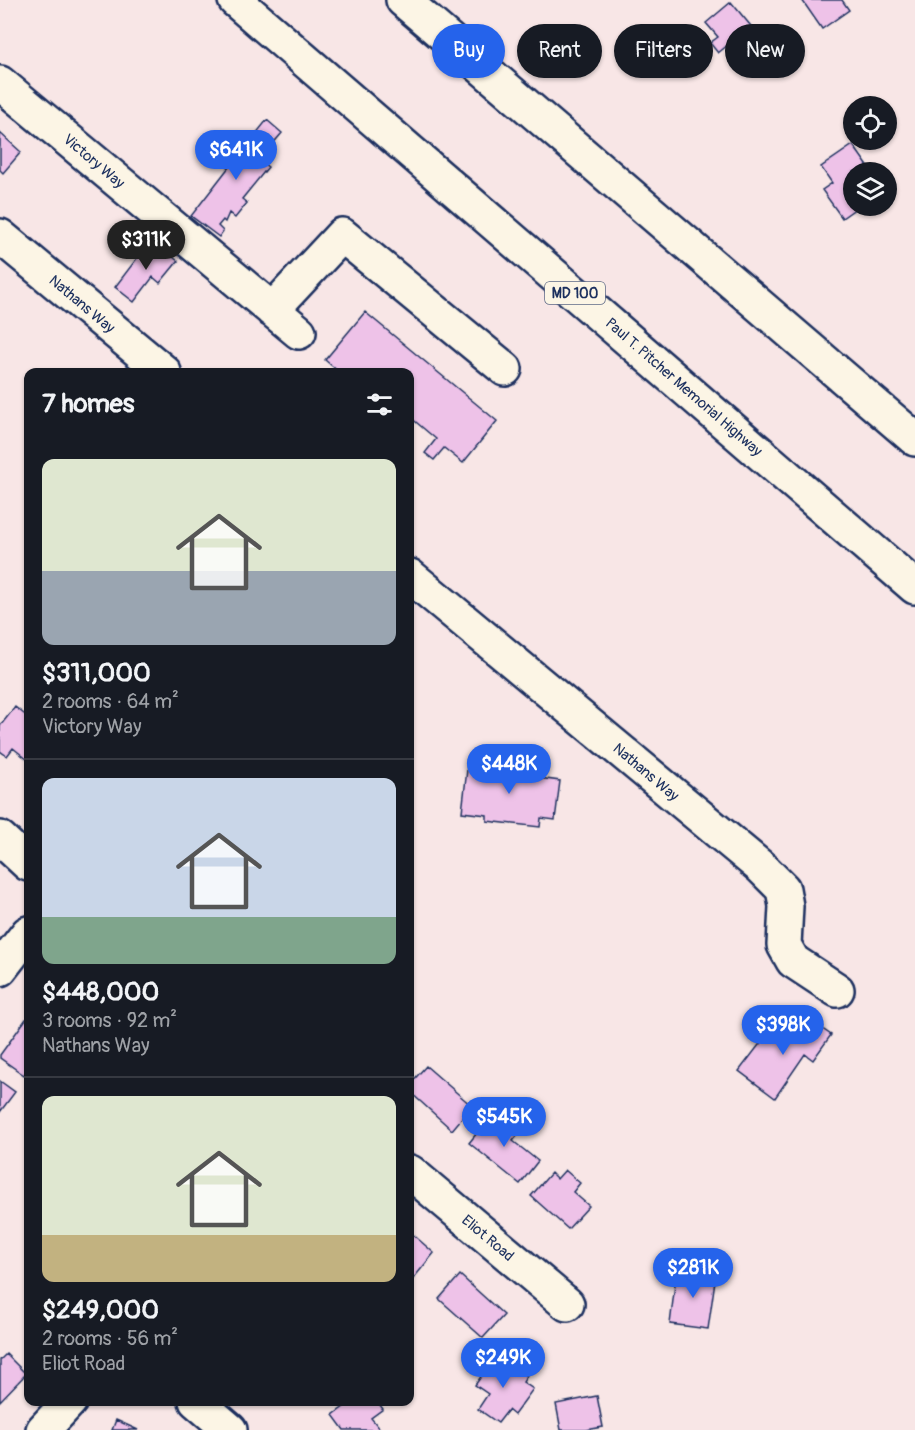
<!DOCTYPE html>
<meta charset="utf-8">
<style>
body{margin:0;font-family:Pangolin,sans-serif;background:#20242c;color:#f1f3f6;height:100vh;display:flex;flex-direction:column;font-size:22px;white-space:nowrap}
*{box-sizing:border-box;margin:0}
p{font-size:20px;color:#9ea1a6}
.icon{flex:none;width:33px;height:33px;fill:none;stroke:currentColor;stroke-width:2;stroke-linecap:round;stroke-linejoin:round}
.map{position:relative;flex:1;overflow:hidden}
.drawer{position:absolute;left:24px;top:368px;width:390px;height:1038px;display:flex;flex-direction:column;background:#171b24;border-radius:12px;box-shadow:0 2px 4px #0004}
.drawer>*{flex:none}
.guide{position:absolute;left:432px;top:24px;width:393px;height:54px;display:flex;gap:12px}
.fabs{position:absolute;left:843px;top:96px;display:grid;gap:12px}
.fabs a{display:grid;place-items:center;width:54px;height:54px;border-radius:50%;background:#171b24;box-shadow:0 2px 4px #0004;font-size:30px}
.price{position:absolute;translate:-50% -51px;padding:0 14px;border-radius:21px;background:#2563eb;color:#fff;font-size:20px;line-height:39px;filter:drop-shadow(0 2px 3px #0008)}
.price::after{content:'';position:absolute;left:50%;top:36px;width:18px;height:14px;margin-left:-9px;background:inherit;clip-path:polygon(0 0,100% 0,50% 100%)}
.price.selected{background:#222;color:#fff}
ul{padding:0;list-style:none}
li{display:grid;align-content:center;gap:12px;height:318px;padding:0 18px}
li+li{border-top:2px solid #363941}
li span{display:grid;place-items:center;height:186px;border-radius:12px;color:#555}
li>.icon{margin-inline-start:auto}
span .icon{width:108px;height:108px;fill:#fffc;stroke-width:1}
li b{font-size:26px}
h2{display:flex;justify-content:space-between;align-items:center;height:72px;padding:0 18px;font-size:26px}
.tag{padding:0 21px;border-radius:27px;background:#171b24;box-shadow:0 2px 4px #0004;font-size:21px;line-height:54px}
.tag.selected{background:#2563eb;color:#fff}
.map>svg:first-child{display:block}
.building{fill:#eec2e8;stroke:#1b2f5e;stroke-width:1.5}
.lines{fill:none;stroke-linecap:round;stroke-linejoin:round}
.minor-casing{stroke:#1b2f5e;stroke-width:38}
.highway-casing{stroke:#1b2f5e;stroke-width:38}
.minor{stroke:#fcf5e5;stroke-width:33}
.highway{stroke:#fcf5e5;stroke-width:33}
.labels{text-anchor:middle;stroke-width:6;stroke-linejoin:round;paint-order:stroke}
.shield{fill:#fcf5e5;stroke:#5e6a86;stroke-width:1.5}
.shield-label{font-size:14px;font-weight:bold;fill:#1b2f5e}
.street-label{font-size:15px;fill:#1b2f5e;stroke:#fcf5e5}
</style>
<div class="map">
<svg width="915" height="1430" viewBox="0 0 915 1430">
<rect width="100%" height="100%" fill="#f8e6e6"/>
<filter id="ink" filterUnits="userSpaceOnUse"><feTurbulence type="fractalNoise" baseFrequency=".0167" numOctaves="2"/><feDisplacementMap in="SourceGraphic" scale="12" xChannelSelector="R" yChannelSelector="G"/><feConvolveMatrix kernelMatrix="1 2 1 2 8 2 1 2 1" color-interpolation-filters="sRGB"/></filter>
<g filter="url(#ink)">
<!-- building -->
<path class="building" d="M802,0h40l7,10 -27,19z
M731,2l29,35 -13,10 -9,-10 -20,16 -8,-10 8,-6 -12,-14z
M267,120l15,13 -23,27 9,7 -26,32 5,4 -12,15 -6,-5 -4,9 -2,-2 -5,6 5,5 -4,6 -28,-21 38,-49 -5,-4 4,-6 6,4z
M0,133l21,19 -18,21 -3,-3z
M853,145l19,27h-18v34h5l-17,12 -20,-28 10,-7 -11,-16z
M151,240l27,21 -18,22 -7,-6 -19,25 -19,-15z
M365,312l132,109 -34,42 -19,-15 -10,12 -9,-7 11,-14 -26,-22v-45h-71l-14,-12z
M15,707l13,10v43l-15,-12 -6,8 -7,-5v-25z
M468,761l50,7 -1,7 43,6 -5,39 -14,-2 -1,9 -53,-6v-6l-25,-3z
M26,1019l2,1v48l-4,7 -24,-17v-3z
M808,1019l23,16 -18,25 -8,-6 -30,44 -36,-27 36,-47 19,14z
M426,1066l46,40 -20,24 -42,-38v-8z
M0,1081l15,11 -15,20z
M506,1116l16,14 -9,11 25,20 -18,23 -51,-41 20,-25 9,8z
M565,1170l15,13 -7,9 16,14 -21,23 -37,-33 20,-23 6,6z
M410,1232l24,21 -21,26 -3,-3z
M677,1268l39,6 -8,55 -38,-5z
M460,1275l44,40 -21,23 -44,-39z
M6,1354l20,20 -26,27v-41z
M497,1354l30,22 -4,6 10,7 -19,26 -6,-5 -10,13 -20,-14 10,-15 -13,-9z
M597,1396l6,31 -17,3h-25l-5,-26z
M352,1401h25l6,8 -12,9 10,12h-37l-11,-15z
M116,1420l22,10h-26z"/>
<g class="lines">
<defs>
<path id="minor" d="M0,83l299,249
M0,236l164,136
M272,310l70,-75 163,134
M410,576l352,292 21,21 3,17 -2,39 9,16 44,29
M0,838l28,26
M0,969l28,-36
M410,1172l157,132
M196,1401l34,29
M43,1430l27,-29"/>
<path id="highway" d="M235,0l680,587
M403,0l512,439"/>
</defs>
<!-- minor casing -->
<use href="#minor" class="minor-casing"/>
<!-- highway casing -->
<use href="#highway" class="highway-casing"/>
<!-- minor -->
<use href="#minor" class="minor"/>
<!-- highway -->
<use href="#highway" class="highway"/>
</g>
</g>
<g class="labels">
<!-- shield labels -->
<rect class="shield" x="545" y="282" width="60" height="22" rx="4.5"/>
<g class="shield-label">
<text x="575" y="298">MD 100</text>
</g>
<!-- street labels -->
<g class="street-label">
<text transform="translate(94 161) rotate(40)" y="5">Victory Way</text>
<text transform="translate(82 304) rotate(40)" y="5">Nathans Way</text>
<text transform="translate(684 387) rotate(41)" y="5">Paul T. Pitcher Memorial Highway</text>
<text transform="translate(646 772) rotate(40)" y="5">Nathans Way</text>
<text transform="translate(488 1238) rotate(40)" y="5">Eliot Road</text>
</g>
</g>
</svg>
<div class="fabs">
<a><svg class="icon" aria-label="locate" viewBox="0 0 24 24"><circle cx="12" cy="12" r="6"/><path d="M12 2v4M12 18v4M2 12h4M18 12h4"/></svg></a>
<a><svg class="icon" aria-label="layers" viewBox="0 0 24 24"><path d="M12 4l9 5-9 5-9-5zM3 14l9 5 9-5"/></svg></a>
</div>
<b class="price" style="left:236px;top:181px">$641K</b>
<b class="price selected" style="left:146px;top:271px">$311K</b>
<b class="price" style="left:509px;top:795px">$448K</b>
<b class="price" style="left:783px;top:1056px">$398K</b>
<b class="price" style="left:504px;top:1148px">$545K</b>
<b class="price" style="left:693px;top:1299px">$281K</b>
<b class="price" style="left:503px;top:1389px">$249K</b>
<div class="guide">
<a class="tag selected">Buy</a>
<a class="tag">Rent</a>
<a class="tag">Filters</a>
<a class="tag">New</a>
</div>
<section class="drawer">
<h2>7 homes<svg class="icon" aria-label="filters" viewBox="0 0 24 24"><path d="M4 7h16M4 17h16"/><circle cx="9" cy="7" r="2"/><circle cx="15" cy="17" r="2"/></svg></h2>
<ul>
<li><span style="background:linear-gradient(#dfe7d0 60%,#9aa5b1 0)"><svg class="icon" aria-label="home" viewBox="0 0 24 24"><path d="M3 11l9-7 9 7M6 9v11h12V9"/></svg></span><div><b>$311,000</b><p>2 rooms · 64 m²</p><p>Victory Way</p></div></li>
<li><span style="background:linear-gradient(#c9d6e8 75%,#7fa58c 0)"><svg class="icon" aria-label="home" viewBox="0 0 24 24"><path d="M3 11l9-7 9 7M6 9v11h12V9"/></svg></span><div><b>$448,000</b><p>3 rooms · 92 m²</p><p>Nathans Way</p></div></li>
<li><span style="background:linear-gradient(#dfe7d0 75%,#c2b280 0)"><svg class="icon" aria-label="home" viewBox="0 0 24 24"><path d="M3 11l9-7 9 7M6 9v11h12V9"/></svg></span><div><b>$249,000</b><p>2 rooms · 56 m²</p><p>Eliot Road</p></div></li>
</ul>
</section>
</div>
